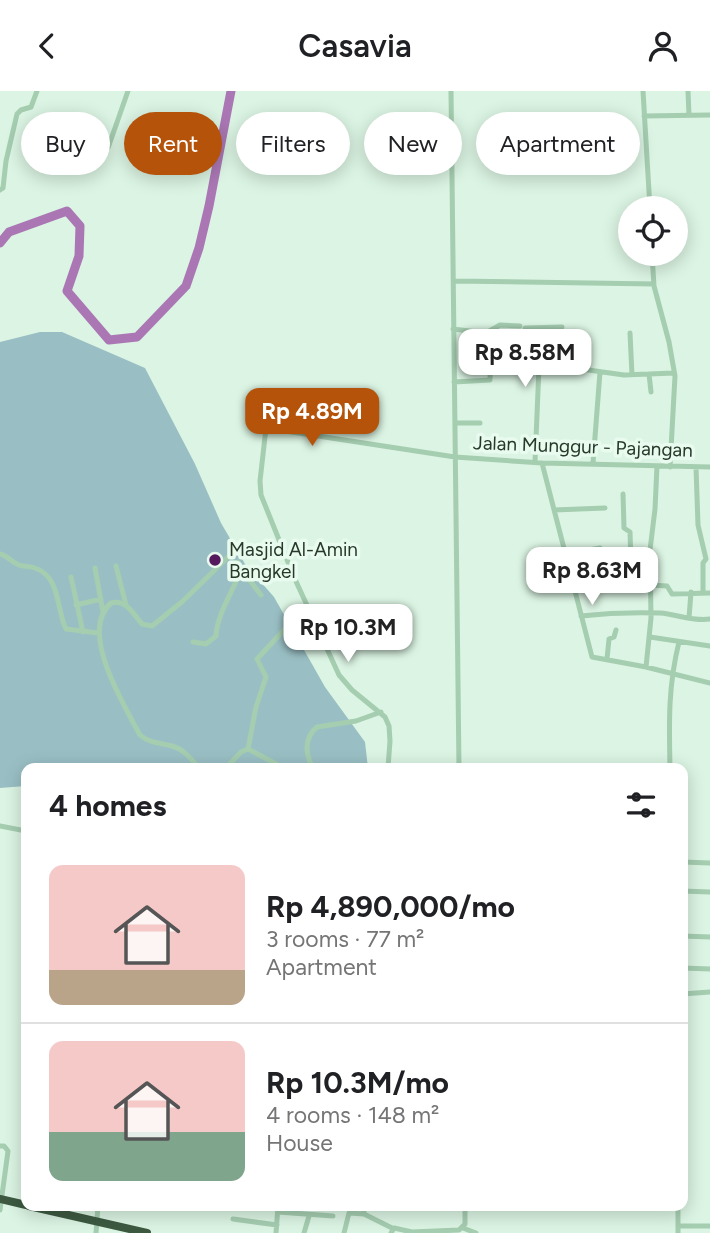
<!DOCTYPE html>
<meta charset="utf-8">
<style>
body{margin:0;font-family:Figtree,sans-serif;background:#f6f6f6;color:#202124;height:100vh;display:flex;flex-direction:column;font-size:26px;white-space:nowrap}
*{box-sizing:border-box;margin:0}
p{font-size:23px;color:#757577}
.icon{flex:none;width:38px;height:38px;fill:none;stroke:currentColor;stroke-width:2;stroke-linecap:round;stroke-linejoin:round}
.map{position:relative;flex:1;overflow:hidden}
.panel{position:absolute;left:21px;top:672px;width:667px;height:448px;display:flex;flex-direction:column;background:#fff;border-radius:14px;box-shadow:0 4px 18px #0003}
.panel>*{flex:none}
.guide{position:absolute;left:21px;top:21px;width:668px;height:63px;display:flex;gap:14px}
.fabs{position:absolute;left:618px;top:105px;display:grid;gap:14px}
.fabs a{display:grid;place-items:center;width:70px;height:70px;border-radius:50%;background:#fff;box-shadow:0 4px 18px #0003;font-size:35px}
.price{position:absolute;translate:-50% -60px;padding:0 16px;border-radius:14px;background:#fff;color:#222;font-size:23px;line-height:46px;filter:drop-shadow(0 2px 4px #0008)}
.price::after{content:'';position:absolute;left:50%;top:42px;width:21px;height:16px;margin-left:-10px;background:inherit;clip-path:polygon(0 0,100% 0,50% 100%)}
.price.selected{background:#b45309;color:#fff}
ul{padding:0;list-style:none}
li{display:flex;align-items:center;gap:21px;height:175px;padding:0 28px}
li+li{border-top:2px solid #e0e0e0}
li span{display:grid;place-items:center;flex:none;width:196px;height:140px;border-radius:14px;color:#555}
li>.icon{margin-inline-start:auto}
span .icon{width:84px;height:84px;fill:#fffc;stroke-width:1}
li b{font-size:30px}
h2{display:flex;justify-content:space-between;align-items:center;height:84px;padding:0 28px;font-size:30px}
.tag{padding:0 24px;border-radius:32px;background:#fff;box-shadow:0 4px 18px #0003;font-size:24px;line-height:63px}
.tag.selected{background:#b45309;color:#fff}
header{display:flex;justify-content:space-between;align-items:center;height:91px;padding:0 28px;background:#fff;font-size:32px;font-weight:600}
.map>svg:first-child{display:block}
.green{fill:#99bfc4}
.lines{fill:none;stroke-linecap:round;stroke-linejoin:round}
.river{stroke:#aa77b4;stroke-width:9}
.minor{stroke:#a5cdb0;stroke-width:5}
.highway{stroke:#3d5a41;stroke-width:8}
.poi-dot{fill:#55195e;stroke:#e8fbee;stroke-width:2.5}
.labels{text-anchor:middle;stroke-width:7;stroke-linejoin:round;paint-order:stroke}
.street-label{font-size:19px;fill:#273929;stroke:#e8fbee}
.poi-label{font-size:19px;fill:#273929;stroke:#e8fbee;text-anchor:start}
</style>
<header><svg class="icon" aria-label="back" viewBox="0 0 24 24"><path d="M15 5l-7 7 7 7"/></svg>Casavia<svg class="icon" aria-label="person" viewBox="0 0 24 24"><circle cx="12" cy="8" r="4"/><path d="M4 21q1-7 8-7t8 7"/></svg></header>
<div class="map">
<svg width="710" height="1142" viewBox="0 0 710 1142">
<rect width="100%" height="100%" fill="#dbf4e3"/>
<!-- green -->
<path class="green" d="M40,241h22l83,36 50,96 26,59 24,41 29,33 51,90 40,55 3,26h-342v18l-26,2v-446z"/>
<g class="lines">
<!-- river -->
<path class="river" d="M0,152l9,-11 58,-21 13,15 -1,30 -12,35 42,49 28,-3 49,-51 13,-38 10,-42 22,-115"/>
<!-- minor -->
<path class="minor" d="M451,0l8,677
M643,0l7,117
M688,0l1,24
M644,25l66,-1
M108,57l20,-57
M0,99l3,-2 3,-27 11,-47 4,-4 10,-3 6,-16
M652,163l2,32 15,56 6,34 -5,91
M453,190l201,3
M525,237l37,-1
M453,238l33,4 14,-8 20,1
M630,242l2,42
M535,275l3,-38
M490,278l77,-2 57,8 50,-2
M649,283l2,18
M454,291l36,-2 1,-49
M455,332h25
M535,371l4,-95
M542,372l50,194 54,10 64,16
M593,372l7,-91
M696,376l2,58 8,34 -3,4v30
M623,403l1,34 6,4 1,30
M554,419l51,-2
M0,463c8,2 11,8 19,11 5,2 11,1 16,3 26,9 21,41 31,61l32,4
M565,463l35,-6
M619,472l31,1
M116,475l10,39
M95,477l8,44
M241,478l20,26
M71,486l12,55
M650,494l17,1 5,8 38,-1
M574,496l24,-4
M76,514l25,-6
M581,525c26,-3 52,-4 79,-3 16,1 34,9 50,6
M689,527l2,-26
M650,546l60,9
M193,551l13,2 10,-8c1,-23 18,-45 25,-67l-3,-7
M607,568l2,-20 5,-2 2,-7
M646,576l5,-49 -1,-68 5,-41 2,-43
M248,658l8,-42 10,-30 -9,-18 40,-43 12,-8
M199,677c-8,-9 -15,-19 -27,-22 -12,-3 -23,-3 -32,-11 -16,-30 -62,-104 -29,-132 16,-4 22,11 31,21l10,2 31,-25 50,-49 4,-2 46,1
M226,677l15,-16 7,-3 30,16 34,3
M313,677c-8,-14 -9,-30 4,-41l39,-6 25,-9
M388,677l2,-27 -1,-15 -4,-9 -33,-27 -13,-15 -45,-98 -33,-82 -1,-14 6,-53 189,29 87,6 168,4
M670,677c-1,-45 -2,-82 9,-126
M0,735l26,5
M682,771l28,1
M682,800l28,1
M682,845l28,1
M682,877l28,1
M682,903l28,-2
M0,1055h4l4,5 -8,59
M364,1115v8l28,14
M678,1115v27
M278,1121l55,4
M233,1128l44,6
M678,1135h32
M463,1137l13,5
M96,1142l2,-27
M276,1142l2,-27
M304,1142l5,-17
M344,1142l5,-20 15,1
M391,1142l3,-5 18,4 47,-2 6,-6v-18"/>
<!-- highway -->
<path class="highway" d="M0,1108l26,6
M29,1115l118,27"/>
</g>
<!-- markers -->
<circle class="poi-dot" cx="215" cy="469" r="7"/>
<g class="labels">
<!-- street labels -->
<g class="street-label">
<text transform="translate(583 355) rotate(2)" y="7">Jalan Munggur - Pajangan</text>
</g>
<!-- poi labels -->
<g class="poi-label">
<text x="229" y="465">Masjid Al-Amin<tspan x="229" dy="22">Bangkel</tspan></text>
</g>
</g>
</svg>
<div class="fabs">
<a><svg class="icon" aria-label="locate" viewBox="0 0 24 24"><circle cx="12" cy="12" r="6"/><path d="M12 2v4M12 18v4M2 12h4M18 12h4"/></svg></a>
</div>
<b class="price" style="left:525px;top:298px">Rp 8.58M</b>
<b class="price selected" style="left:312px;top:357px">Rp 4.89M</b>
<b class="price" style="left:592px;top:516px">Rp 8.63M</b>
<b class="price" style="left:348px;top:573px">Rp 10.3M</b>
<div class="guide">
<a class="tag">Buy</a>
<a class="tag selected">Rent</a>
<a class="tag">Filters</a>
<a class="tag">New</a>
<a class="tag">Apartment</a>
</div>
<section class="panel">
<h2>4 homes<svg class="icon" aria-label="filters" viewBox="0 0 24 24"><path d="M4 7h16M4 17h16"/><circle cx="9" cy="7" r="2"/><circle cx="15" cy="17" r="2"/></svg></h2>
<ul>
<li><span style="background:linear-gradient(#f6c9c9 75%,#b9a48a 0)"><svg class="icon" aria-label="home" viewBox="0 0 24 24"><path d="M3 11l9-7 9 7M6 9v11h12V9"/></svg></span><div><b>Rp 4,890,000/mo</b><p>3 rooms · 77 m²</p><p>Apartment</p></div></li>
<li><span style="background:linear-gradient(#f6c9c9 65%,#7fa58c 0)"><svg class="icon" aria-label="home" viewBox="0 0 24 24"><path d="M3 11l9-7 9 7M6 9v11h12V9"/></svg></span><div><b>Rp 10.3M/mo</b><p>4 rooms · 148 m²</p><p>House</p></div></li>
</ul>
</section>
</div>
